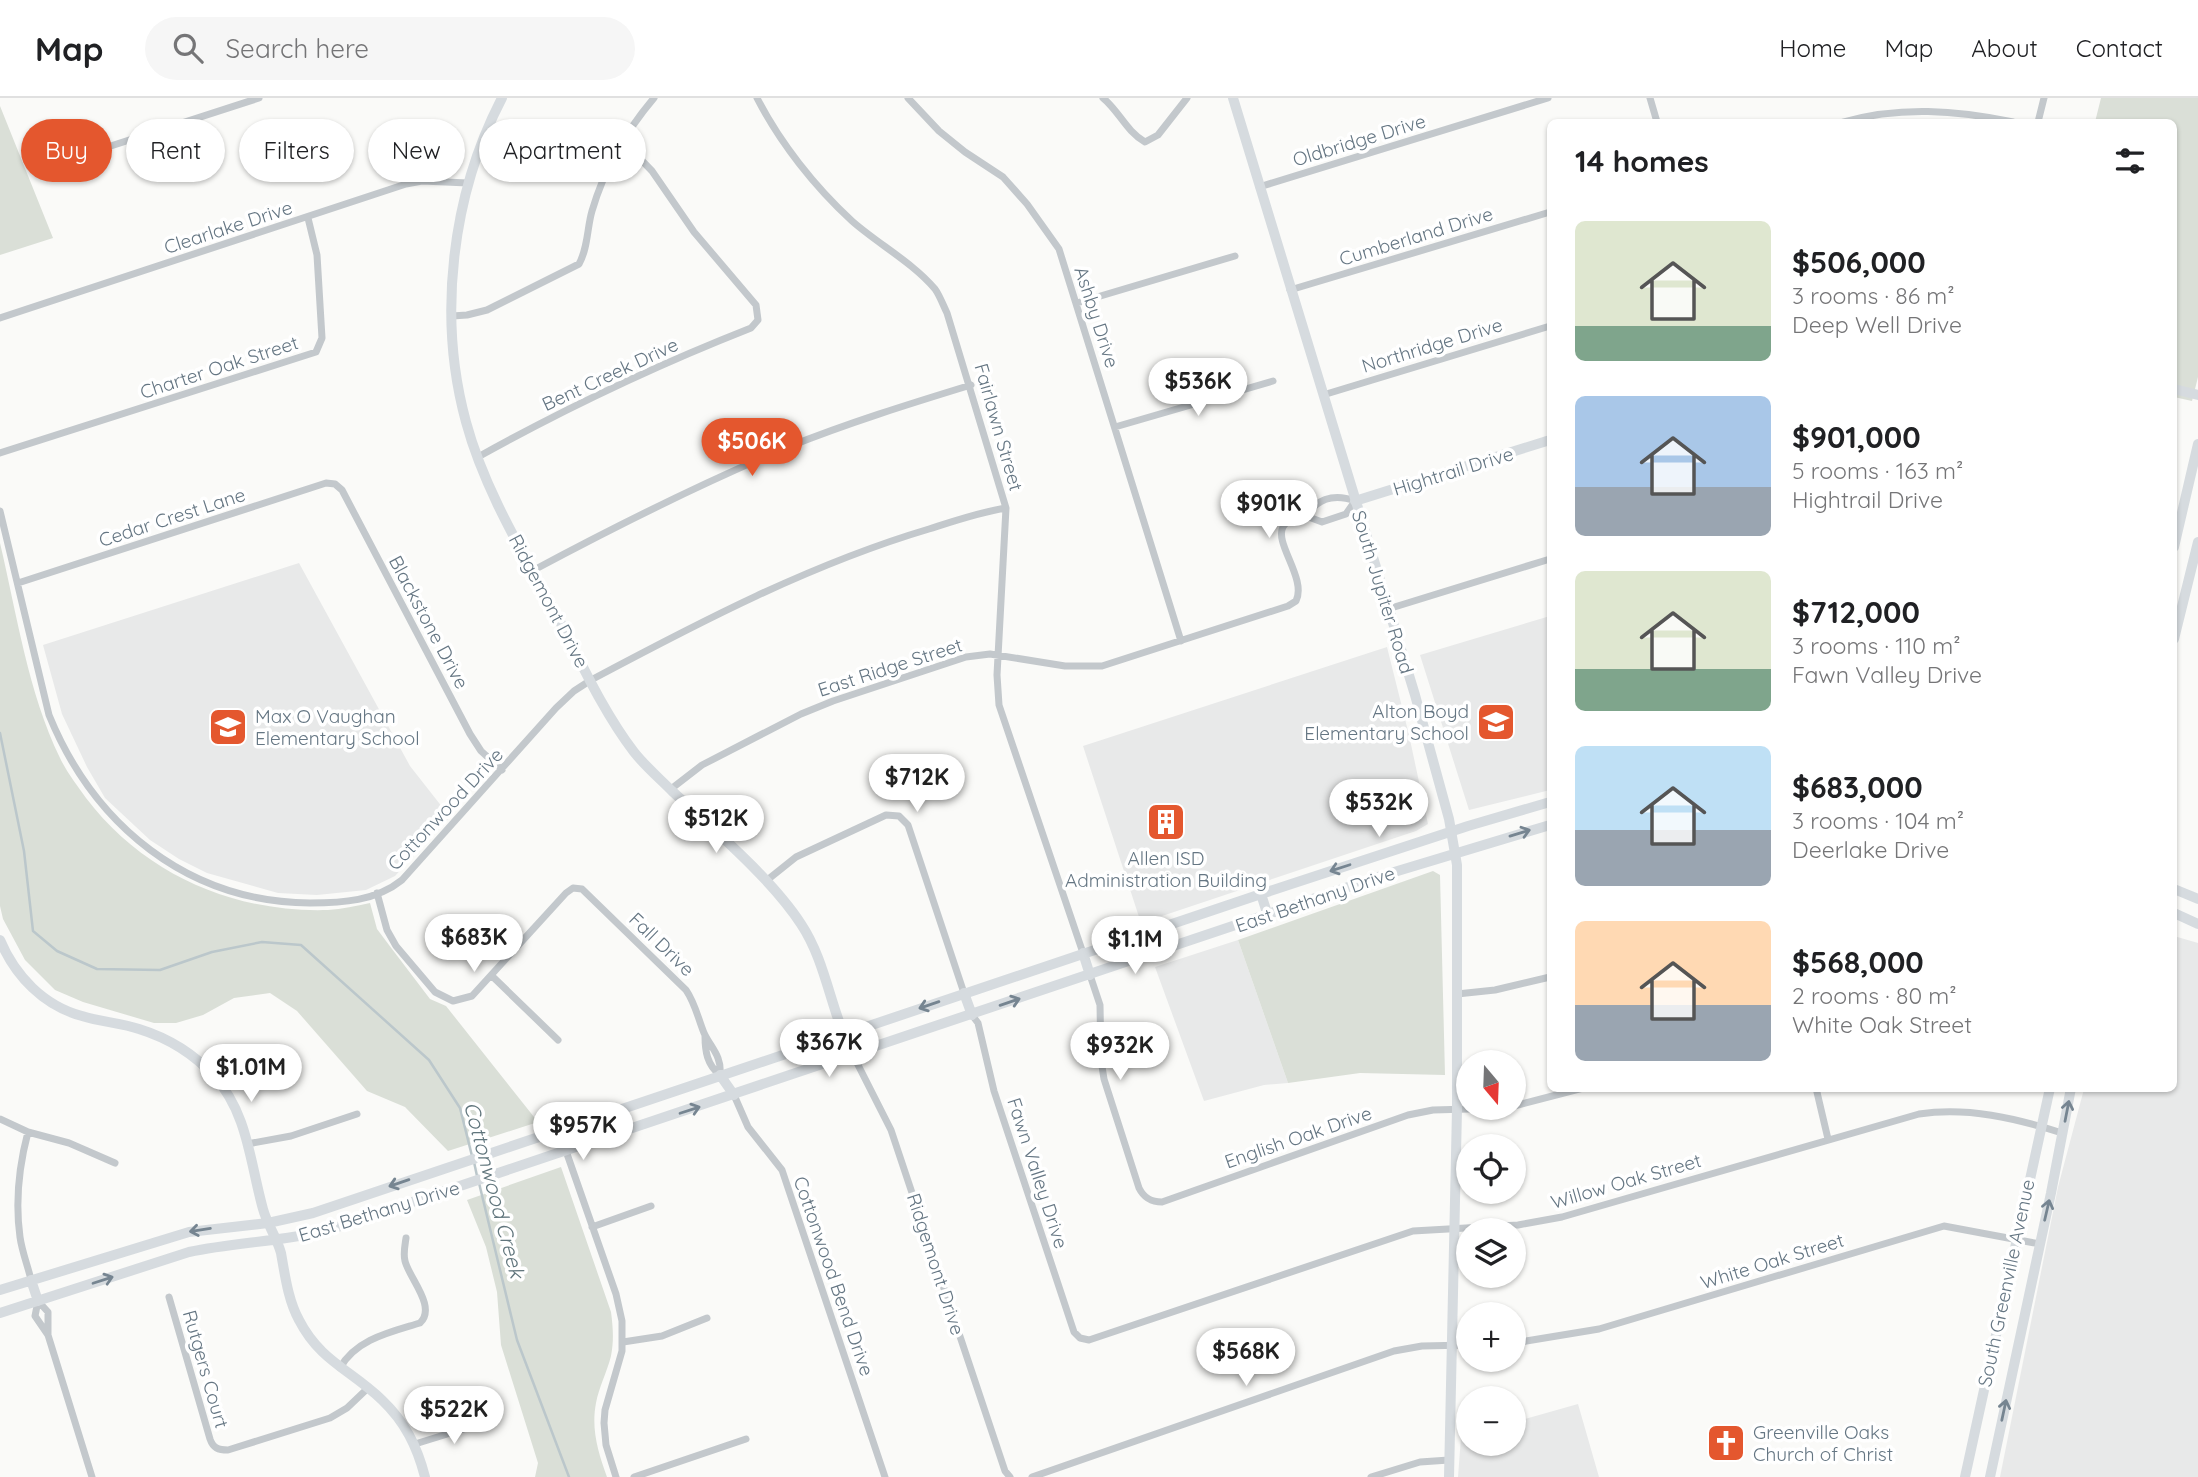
<!DOCTYPE html>
<meta charset="utf-8">
<style>
body{margin:0;font-family:Quicksand,sans-serif;background:#f6f6f6;color:#202124;height:100vh;display:flex;flex-direction:column;font-size:26px;white-space:nowrap}
*{box-sizing:border-box;margin:0}
p{font-size:23px;color:#757577}
.icon{flex:none;width:38px;height:38px;fill:none;stroke:currentColor;stroke-width:2;stroke-linecap:round;stroke-linejoin:round}
.map{position:relative;flex:1;overflow:hidden}
.panel{position:absolute;left:1547px;top:21px;width:630px;height:973px;display:flex;flex-direction:column;background:#fff;border-radius:10px;box-shadow:0 2px 5px #0004}
.panel>*{flex:none}
.hud{position:absolute;left:21px;top:21px;width:665px;height:63px;display:flex;gap:14px}
.needle{width:46px;rotate:161deg}
.controls{position:absolute;left:1456px;top:952px;display:grid;gap:14px}
.controls a{display:grid;place-items:center;width:70px;height:70px;border-radius:50%;background:#fff;box-shadow:0 2px 5px #0004;font-size:35px}
.price{position:absolute;translate:-50% -60px;padding:0 16px;border-radius:24px;background:#fff;color:#222;font-size:23px;line-height:46px;filter:drop-shadow(0 2px 4px #0008)}
.price::after{content:'';position:absolute;left:50%;top:42px;width:21px;height:16px;margin-left:-10px;background:inherit;clip-path:polygon(0 0,100% 0,50% 100%)}
.price.on{background:#e4572e;color:#fff}
ul{padding:0;list-style:none}
li{display:flex;align-items:center;gap:21px;height:175px;padding:0 28px}
li span{display:grid;place-items:center;flex:none;width:196px;height:140px;border-radius:10px;color:#555}
li>.icon{margin-inline-start:auto}
span .icon{width:84px;height:84px;fill:#fffc;stroke-width:1}
li b{font-size:30px}
h2{display:flex;justify-content:space-between;align-items:center;height:84px;padding:0 28px;font-size:30px}
.chip{padding:0 24px;border-radius:32px;background:#fff;box-shadow:0 2px 5px #0004;font-size:24px;line-height:63px}
.chip.on{background:#e4572e;color:#fff}
header{display:flex;align-items:center;gap:42px;box-sizing:border-box;height:98px;padding:0 35px;background:#fff;border-bottom:2px solid #e0e0e0}
header strong{font-size:33px}
nav{display:flex;gap:38px;margin-inline-start:auto;font-size:24px}
.search{width:490px;height:63px;background:#f6f6f6;display:flex;align-items:center;gap:18px;box-sizing:border-box;padding:0 24px;border-radius:38px;color:#757577;font-size:26px}
.map>svg:first-child{display:block}
.built{fill:#e8e9e9}
.green{fill:#dadfd7}
.lines{fill:none;stroke-linecap:round;stroke-linejoin:round}
.stream{stroke:#bbc7cb;stroke-width:2.5}
.street{stroke:#c3c8cc;stroke-width:7}
.secondary{stroke:#d6dbdf;stroke-width:10}
.oneway{stroke:#768591}
.labels{text-anchor:middle;stroke-width:7;stroke-linejoin:round;paint-order:stroke}
.street-label{font-size:19px;fill:#657683;stroke:#fff}
.poi-label{font-size:19px;fill:#657683;stroke:#fff;text-anchor:start}
.water-label{font-size:21px;font-style:italic;fill:#60757c;stroke:#fff}
</style>
<header>
<strong>Map</strong>
<div class="search"><svg class="icon" aria-label="search" viewBox="0 0 24 24"><circle cx="10" cy="10" r="6"/><path d="M15 15l6 6"/></svg>Search here</div>
<nav><a>Home</a><a>Map</a><a>About</a><a>Contact</a></nav>
</header>
<div class="map">
<svg width="2198" height="1379" viewBox="0 0 2198 1379">
<rect width="100%" height="100%" fill="#fafaf8"/>
<!-- built -->
<path class="built" d="M299,465l111,203 40,51 -55,59 -29,14 -49,5 -39,-2 -71,-20 -28,-14 -29,-19 -45,-42 -18,-31 -25,-53 -19,-69z
M1550,518v174l-81,20 -49,-155z
M1387,549l22,88 19,89 -12,7 -275,92 -58,-177z
M2174,838l24,7v534h-198l58,-290 26,-98 90,-1z
M1238,842l50,143 -24,2 -60,16 -49,-134z
M1578,1306l21,73h-141l3,-40 7,-2v9h46v-22z"/>
<!-- green -->
<path class="green" d="M2101,0h97v279l-6,24 -18,-4v-275h-79z
M0,8l53,132 -53,17z
M0,445c17,72 28,149 60,215 7,15 17,27 26,40 58,76 147,115 242,112 14,-1 28,-4 42,-7l7,26 15,20 38,50 16,7 92,116 -90,29 -43,-44 -38,-16 -70,-80 -27,-18 -36,5 -31,17 -27,8h-22l-71,-21 -28,-12 -30,-30 -22,-41 -3,-13z
M1433,773l7,4 5,200 -85,-2 -72,10 -50,-143z
M561,1069l50,145c2,15 3,29 0,44 -4,16 -12,31 -15,47 -5,26 2,49 11,74h-72l3,-14 -37,-118 -4,-53 -11,-45 -19,-47z"/>
<g class="lines">
<!-- stream -->
<path class="stream" d="M0,635l24,118 9,80 24,20 40,18 63,1 52,-18 50,-10 39,3 128,115 31,48 12,48
M474,1064l3,14
M479,1085l38,157 52,137"/>
<!-- street -->
<path class="street" d="M757,0c23,45 58,89 95,123 26,23 60,41 83,68 5,7 8,16 12,24l59,195 -9,167 2,30 84,248
M908,0l31,33 26,21 38,25 24,27 32,45 122,392
M1103,0c16,13 23,33 42,44l13,-7 29,-37
M1650,0l7,24
M1843,24c57,-16 113,-12 170,0
M2038,24l6,-24
M52,67l207,-67
M1259,89l289,-89
M1290,192l260,-78
M1077,205l158,-47
M452,218l15,-1 20,-5 92,-46c9,-16 8,-36 13,-53 12,-41 34,-80 62,-113
M0,220l406,-134 16,-3 46,2
M1323,297l227,-69
M1115,329l158,-46
M0,355l316,-101 6,-14 -5,-83 -9,-37
M478,359c88,-49 179,-92 273,-129l7,-8 -2,-15 -62,-73 -42,-61 -29,-30
M0,413l49,204c45,110 138,187 261,188 32,0 66,-2 92,-23l154,-172 18,-17 17,-11c109,-58 220,-116 338,-151 25,-8 51,-17 77,-21
M532,473c84,-45 168,-87 256,-124 60,-24 121,-43 183,-62
M18,485l308,-100 9,1 7,6 128,244 11,17 21,19
M1388,511l162,-50
M671,691l31,-24 99,-51 32,-13 133,-44 24,-3 75,12h37l186,-60 8,-5c11,-22 -22,-58 -13,-74 5,-10 20,-8 28,-17 11,-14 28,-15 44,-9l-9,13 -24,8 -16,-6
M766,783l30,-24 90,-42 13,1 9,9 56,168
M377,795l10,37 9,16 39,46 18,9 19,-5 94,-103 7,-5 9,1 104,101c9,13 12,28 18,43 7,15 18,23 16,42 -13,-10 -15,-24 -15,-39
M1090,877l10,30 1,55 3,19 35,109c5,10 12,14 23,14l246,-87 25,-5 72,-2
M492,878l66,64
M1457,896l38,-4 55,-13
M972,917l6,8 16,68 80,241 6,6 9,2 324,-109 105,-6 44,-8 357,-103c49,-7 96,4 143,19
M853,957l38,75 114,341 5,6
M1816,990l12,51
M734,997l14,32 34,43 103,307
M1514,1008l69,-18
M0,1021l28,13 41,11 46,20
M28,1034c-9,34 -13,69 -8,105 2,15 8,29 11,43
M247,1046l44,-8 66,-22
M566,1053l50,143 6,27v30l-17,59 -1,13 2,22 10,32
M592,1129l59,-21
M169,1199l41,142c3,9 8,11 18,11l102,-32 17,-10 21,-20
M38,1203l-3,15 13,19 44,142
M38,1203l10,11v22
M623,1244l39,-6 45,-18
M1514,1245l85,-14 345,-103 96,18
M340,1270c16,-29 51,-36 80,-45 17,-16 -11,-45 -15,-62 -2,-7 0,-16 1,-23
M415,1346l71,-22
M634,1379l112,-38
M1032,1379l362,-126 28,-5 46,-1
M1371,1379l49,-15 29,-2"/>
<!-- secondary -->
<path class="secondary" d="M502,0c-50,96 -65,218 -36,324 18,67 57,131 90,192 24,46 46,96 78,138 11,14 25,26 38,39 41,38 99,87 129,133 26,39 30,90 52,131
M1233,0l182,597 34,124 8,46v244l-8,368
M2174,291l24,6
M1355,403l195,-61
M2174,449l24,-103
M2174,541l24,-97
M2174,791l24,10
M1261,796l7,22
M2174,815l24,11
M0,842c15,36 44,66 82,76 19,6 39,7 57,13 29,9 55,25 75,47 34,37 36,87 49,133 4,15 14,29 18,44 4,22 7,47 18,67 21,41 52,50 83,80 23,22 35,46 43,77
M1083,855l7,22
M964,895l8,22
M720,977l14,20
M31,1182l7,21
M0,1192l189,-58 79,-9 45,-10 948,-319 207,-68 82,-24
M0,1215l189,-61c52,-11 100,-10 152,-26l1040,-350 169,-51
M1965,1379l85,-389
M1990,1379l61,-284 20,-105"/>
</g>
<!-- one-way arrows -->
<defs><path id="oneway-shaft" d="M-6 0H5M1.5-3L5.5 0L1.5 3" fill="none" stroke-width="1.6" stroke-linecap="round" stroke-linejoin="round" transform="scale(1.75)"/></defs>
<g class="oneway">
<use href="#oneway-shaft" transform="translate(1520 735) rotate(-17)"/>
<use href="#oneway-shaft" transform="translate(1340 770) rotate(162)"/>
<use href="#oneway-shaft" transform="translate(1010 904) rotate(-19)"/>
<use href="#oneway-shaft" transform="translate(929 907) rotate(161)"/>
<use href="#oneway-shaft" transform="translate(690 1012) rotate(-18)"/>
<use href="#oneway-shaft" transform="translate(2067 1013) rotate(-79)"/>
<use href="#oneway-shaft" transform="translate(399 1085) rotate(161)"/>
<use href="#oneway-shaft" transform="translate(2047 1112) rotate(-77)"/>
<use href="#oneway-shaft" transform="translate(200 1132) rotate(171)"/>
<use href="#oneway-shaft" transform="translate(103 1182) rotate(-18)"/>
<use href="#oneway-shaft" transform="translate(2004 1312) rotate(-78)"/>
</g>
<!-- icons -->
<defs>
<symbol id="school-square" viewBox="-11 -11 22 22"><rect x="-9" y="-9" width="18" height="18" rx="4" fill="#e4572e" stroke="#fff"/><path d="M0-5L7-2L0 1L-7-2ZM-4 1L0 2.5L4 1V4Q0 6-4 4Z" fill="#fff"/></symbol>
<symbol id="building-square" viewBox="-11 -11 22 22"><rect x="-9" y="-9" width="18" height="18" rx="4" fill="#e4572e" stroke="#fff"/><path d="M-4-6H4V6H1V3H-1V6H-4ZM-2.5-4.3h1.7v1.8h-1.7ZM.8-4.3h1.7v1.8H.8ZM-2.5-1h1.7V.8h-1.7ZM.8-1h1.7V.8H.8Z" fill="#fff"/></symbol>
<symbol id="church-square" viewBox="-11 -11 22 22"><rect x="-9" y="-9" width="18" height="18" rx="4" fill="#e4572e" stroke="#fff"/><path d="M-1.2-6h2.4v3.5h3.3v2.4h-3.3V6h-2.4V-.1h-3.3v-2.4h3.3Z" fill="#fff"/></symbol>
</defs>
<g fill-rule="evenodd">
<use href="#school-square" x="1474" y="602" width="44" height="44"/>
<use href="#school-square" x="206" y="607" width="44" height="44"/>
<use href="#building-square" x="1144" y="702" width="44" height="44"/>
<use href="#church-square" x="1704" y="1323" width="44" height="44"/>
</g>
<g class="labels">
<!-- street labels -->
<g class="street-label">
<text transform="translate(1359 42) rotate(-17)" y="7">Oldbridge Drive</text>
<text transform="translate(228 129) rotate(-18)" y="7">Clearlake Drive</text>
<text transform="translate(1416 138) rotate(-17)" y="7">Cumberland Drive</text>
<text transform="translate(1097 219) rotate(72)" y="7">Ashby Drive</text>
<text transform="translate(1432 247) rotate(-17)" y="7">Northridge Drive</text>
<text transform="translate(219 269) rotate(-18)" y="7">Charter Oak Street</text>
<text transform="translate(610 276) rotate(-25)" y="7">Bent Creek Drive</text>
<text transform="translate(999 329) rotate(74)" y="7">Fairlawn Street</text>
<text transform="translate(1453 373) rotate(-17)" y="7">Hightrail Drive</text>
<text transform="translate(172 419) rotate(-18)" y="7">Cedar Crest Lane</text>
<text transform="translate(1383 494) rotate(73)" y="7">South Jupiter Road</text>
<text transform="translate(549 503) rotate(62)" y="7">Ridgemont Drive</text>
<text transform="translate(429 524) rotate(62)" y="7">Blackstone Drive</text>
<text transform="translate(890 569) rotate(-18)" y="7">East Ridge Street</text>
<text transform="translate(445 711) rotate(-47)" y="7">Cottonwood Drive</text>
<text transform="translate(1315 801) rotate(-19)" y="7">East Bethany Drive</text>
<text transform="translate(662 846) rotate(44)" y="7">Fall Drive</text>
<text transform="translate(1298 1039) rotate(-19)" y="7">English Oak Drive</text>
<text transform="translate(1038 1075) rotate(72)" y="7">Fawn Valley Drive</text>
<text transform="translate(1626 1083) rotate(-16)" y="7">Willow Oak Street</text>
<text transform="translate(379 1113) rotate(-17)" y="7">East Bethany Drive</text>
<text transform="translate(1772 1163) rotate(-17)" y="7">White Oak Street</text>
<text transform="translate(936 1166) rotate(72)" y="7">Ridgemont Drive</text>
<text transform="translate(834 1178) rotate(71)" y="7">Cottonwood Bend Drive</text>
<text transform="translate(2006 1185) rotate(-78)" y="7">South Greenville Avenue</text>
<text transform="translate(206 1271) rotate(74)" y="7">Rutgers Court</text>
</g>
<!-- poi labels -->
<g class="poi-label">
<text x="1469" y="620" text-anchor="end">Alton Boyd<tspan x="1469" dy="22">Elementary School</tspan></text>
<text x="255" y="625">Max O Vaughan<tspan x="255" dy="22">Elementary School</tspan></text>
<text x="1166" y="767" text-anchor="middle">Allen ISD<tspan x="1166" dy="22">Administration Building</tspan></text>
<text x="1753" y="1341">Greenville Oaks<tspan x="1753" dy="22">Church of Christ</tspan></text>
</g>
<!-- water labels -->
<g class="water-label">
<text transform="translate(494 1092) rotate(75)" y="7">Cottonwood Creek</text>
</g>
</g>
</svg>
<div class="controls">
<a><svg class="needle" viewBox="-14 -14 28 28"><path d="M0-13l5 13h-10z" fill="#e53935"/><path d="M0 13l5-13h-10z" fill="#757577"/></svg></a>
<a><svg class="icon" aria-label="locate" viewBox="0 0 24 24"><circle cx="12" cy="12" r="6"/><path d="M12 2v4M12 18v4M2 12h4M18 12h4"/></svg></a>
<a><svg class="icon" aria-label="layers" viewBox="0 0 24 24"><path d="M12 4l9 5-9 5-9-5zM3 14l9 5 9-5"/></svg></a>
<a>+</a>
<a>−</a>
</div>
<b class="price" style="left:1198px;top:320px">$536K</b>
<b class="price on" style="left:752px;top:380px">$506K</b>
<b class="price" style="left:1269px;top:442px">$901K</b>
<b class="price" style="left:917px;top:716px">$712K</b>
<b class="price" style="left:1379px;top:741px">$532K</b>
<b class="price" style="left:716px;top:757px">$512K</b>
<b class="price" style="left:474px;top:876px">$683K</b>
<b class="price" style="left:1135px;top:878px">$1.1M</b>
<b class="price" style="left:829px;top:981px">$367K</b>
<b class="price" style="left:1120px;top:984px">$932K</b>
<b class="price" style="left:251px;top:1006px">$1.01M</b>
<b class="price" style="left:583px;top:1064px">$957K</b>
<b class="price" style="left:1246px;top:1290px">$568K</b>
<b class="price" style="left:454px;top:1348px">$522K</b>
<div class="hud">
<a class="chip on">Buy</a>
<a class="chip">Rent</a>
<a class="chip">Filters</a>
<a class="chip">New</a>
<a class="chip">Apartment</a>
</div>
<section class="panel">
<h2>14 homes<svg class="icon" aria-label="filters" viewBox="0 0 24 24"><path d="M4 7h16M4 17h16"/><circle cx="9" cy="7" r="2"/><circle cx="15" cy="17" r="2"/></svg></h2>
<ul>
<li><span style="background:linear-gradient(#dfe7d0 75%,#7fa58c 0)"><svg class="icon" aria-label="home" viewBox="0 0 24 24"><path d="M3 11l9-7 9 7M6 9v11h12V9"/></svg></span><div><b>$506,000</b><p>3 rooms · 86 m²</p><p>Deep Well Drive</p></div></li>
<li><span style="background:linear-gradient(#a9c7e8 65%,#9aa5b1 0)"><svg class="icon" aria-label="home" viewBox="0 0 24 24"><path d="M3 11l9-7 9 7M6 9v11h12V9"/></svg></span><div><b>$901,000</b><p>5 rooms · 163 m²</p><p>Hightrail Drive</p></div></li>
<li><span style="background:linear-gradient(#dfe7d0 70%,#7fa58c 0)"><svg class="icon" aria-label="home" viewBox="0 0 24 24"><path d="M3 11l9-7 9 7M6 9v11h12V9"/></svg></span><div><b>$712,000</b><p>3 rooms · 110 m²</p><p>Fawn Valley Drive</p></div></li>
<li><span style="background:linear-gradient(#bfe0f5 60%,#9aa5b1 0)"><svg class="icon" aria-label="home" viewBox="0 0 24 24"><path d="M3 11l9-7 9 7M6 9v11h12V9"/></svg></span><div><b>$683,000</b><p>3 rooms · 104 m²</p><p>Deerlake Drive</p></div></li>
<li><span style="background:linear-gradient(#ffd9b3 60%,#9aa5b1 0)"><svg class="icon" aria-label="home" viewBox="0 0 24 24"><path d="M3 11l9-7 9 7M6 9v11h12V9"/></svg></span><div><b>$568,000</b><p>2 rooms · 80 m²</p><p>White Oak Street</p></div></li>
</ul>
</section>
</div>
